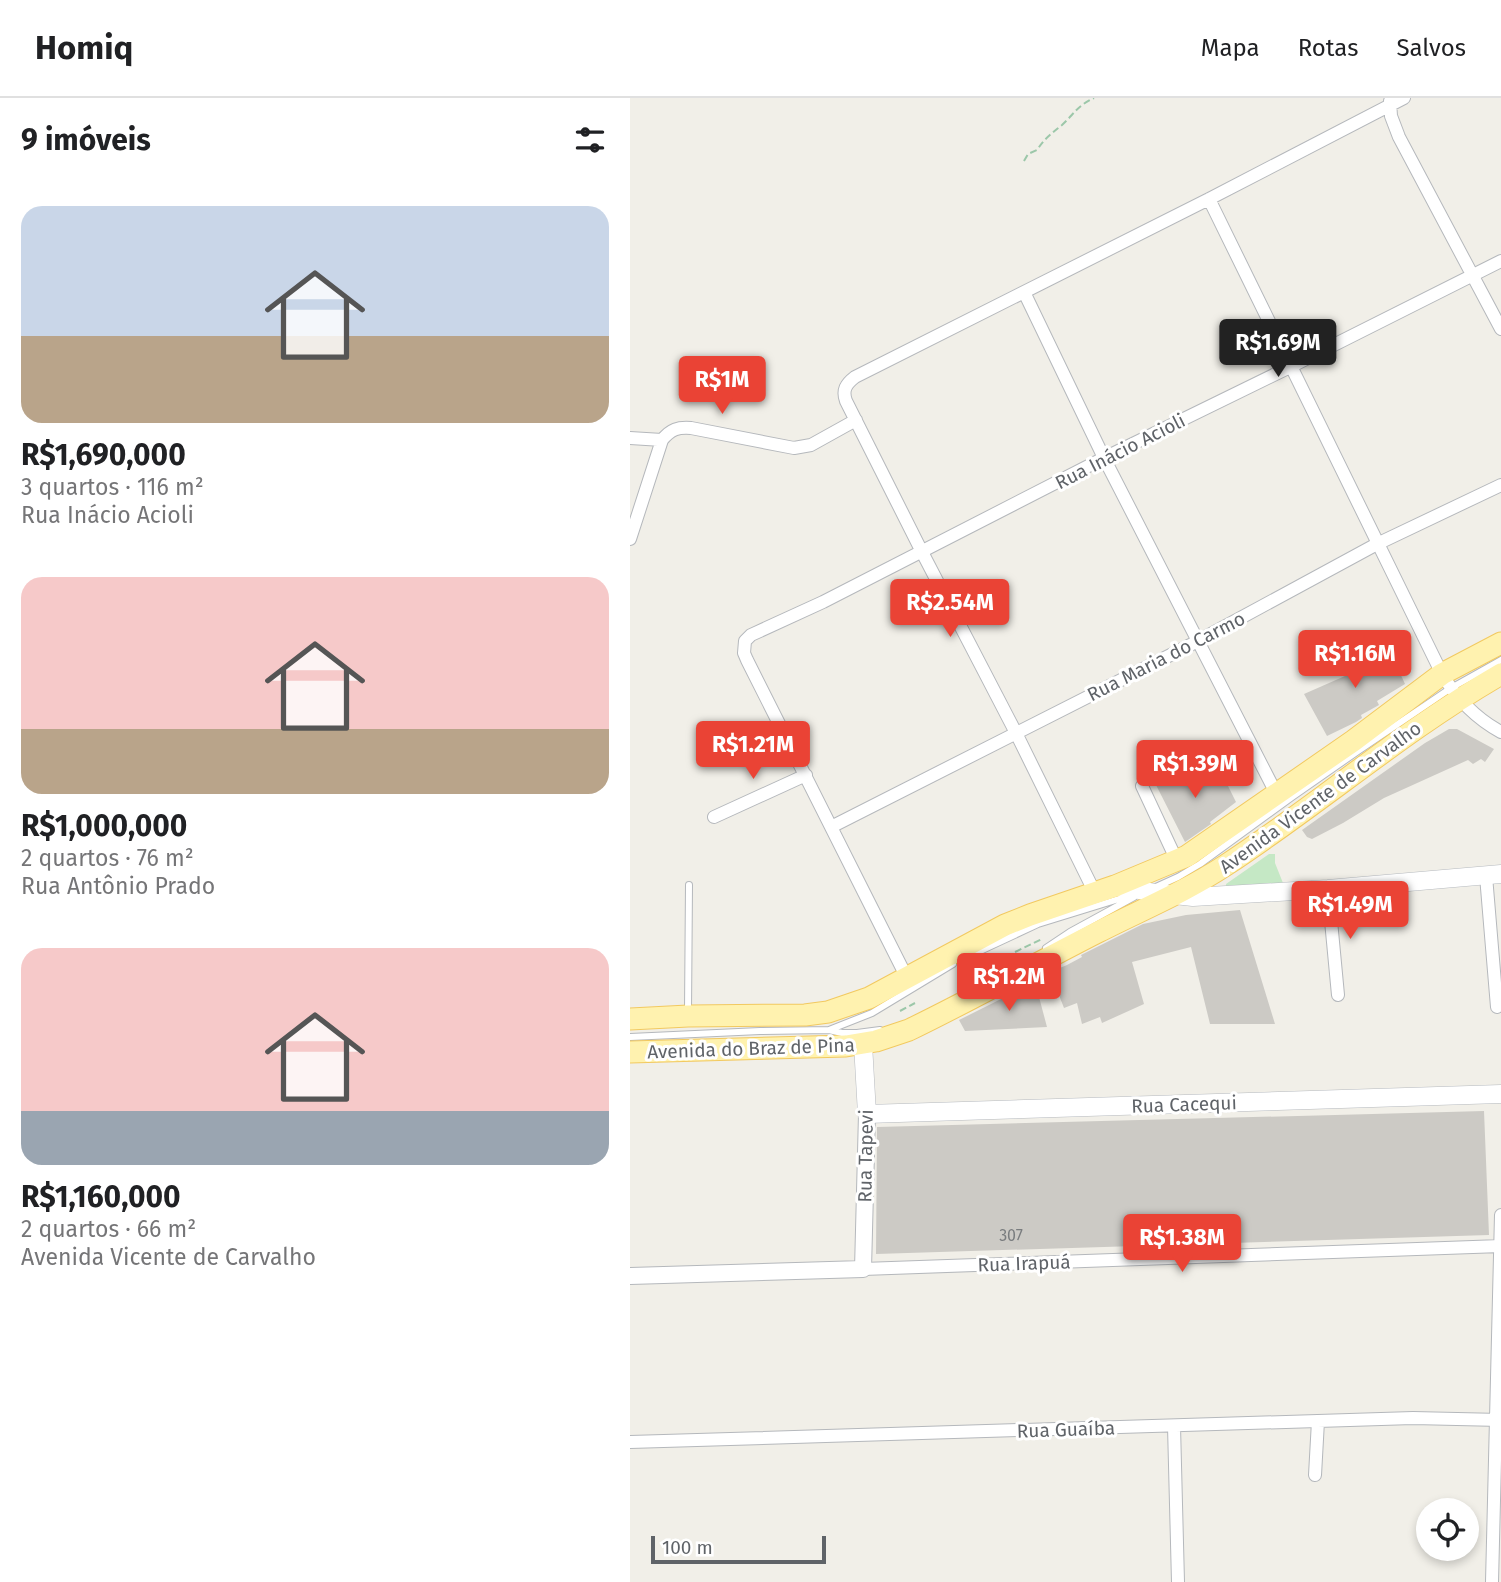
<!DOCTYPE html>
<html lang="pt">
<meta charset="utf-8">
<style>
body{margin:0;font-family:"Fira Sans",sans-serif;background:#f6f6f6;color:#202124;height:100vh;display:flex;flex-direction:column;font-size:26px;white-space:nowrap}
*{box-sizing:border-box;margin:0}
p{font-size:23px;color:#757577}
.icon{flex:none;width:38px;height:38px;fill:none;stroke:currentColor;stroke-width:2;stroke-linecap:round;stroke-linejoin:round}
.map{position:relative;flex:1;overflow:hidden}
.sheet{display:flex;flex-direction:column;background:#fff;width:630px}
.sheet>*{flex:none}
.buttons{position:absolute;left:786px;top:1400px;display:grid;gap:14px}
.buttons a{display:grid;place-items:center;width:63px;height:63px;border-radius:50%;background:#fff;box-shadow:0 4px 10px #0003;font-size:35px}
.scale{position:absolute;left:21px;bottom:18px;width:175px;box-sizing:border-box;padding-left:7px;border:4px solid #5f6368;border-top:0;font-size:19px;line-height:24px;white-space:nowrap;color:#5f6368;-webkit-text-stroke:5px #fff;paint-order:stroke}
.price{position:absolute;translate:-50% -60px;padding:0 16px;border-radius:7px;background:#ea4335;color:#fff;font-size:23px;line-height:46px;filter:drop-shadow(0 2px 4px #0008)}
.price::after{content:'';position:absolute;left:50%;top:42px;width:21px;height:16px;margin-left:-10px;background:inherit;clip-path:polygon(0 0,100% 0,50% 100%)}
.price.current{background:#222;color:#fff}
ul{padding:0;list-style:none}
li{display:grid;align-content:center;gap:14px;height:371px;padding:0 21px}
li span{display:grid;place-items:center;height:217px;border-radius:21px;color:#555}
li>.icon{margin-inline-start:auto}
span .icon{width:126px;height:126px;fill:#fffc;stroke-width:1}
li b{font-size:30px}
h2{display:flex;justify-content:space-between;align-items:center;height:84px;padding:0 21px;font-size:30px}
header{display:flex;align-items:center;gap:42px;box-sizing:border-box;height:98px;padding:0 35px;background:#fff;border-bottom:2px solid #e0e0e0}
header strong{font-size:33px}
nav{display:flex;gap:38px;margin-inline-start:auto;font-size:24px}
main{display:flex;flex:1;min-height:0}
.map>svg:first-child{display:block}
.green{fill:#c5e8c5}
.building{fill:#cccac5}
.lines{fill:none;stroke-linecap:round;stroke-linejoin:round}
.service-casing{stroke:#b5b8bc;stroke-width:8}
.minor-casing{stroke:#b5b8bc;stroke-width:14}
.tertiary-casing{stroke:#b5b8bc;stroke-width:18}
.secondary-casing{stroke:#b6babf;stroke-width:19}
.primary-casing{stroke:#f2c960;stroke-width:23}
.path{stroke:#9cc7a9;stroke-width:2;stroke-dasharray:7 3.5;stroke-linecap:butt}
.service{stroke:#fff;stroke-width:6}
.minor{stroke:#fff;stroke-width:12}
.tertiary{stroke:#fff;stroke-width:16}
.secondary{stroke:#fff;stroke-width:18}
.primary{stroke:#fff2af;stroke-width:21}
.labels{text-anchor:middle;stroke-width:6;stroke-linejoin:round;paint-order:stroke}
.number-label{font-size:16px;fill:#7a7d7f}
.street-label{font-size:19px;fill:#5f6368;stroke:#fff}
</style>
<header>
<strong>Homiq</strong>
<nav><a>Mapa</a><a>Rotas</a><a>Salvos</a></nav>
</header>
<main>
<section class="sheet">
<h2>9 imóveis<svg class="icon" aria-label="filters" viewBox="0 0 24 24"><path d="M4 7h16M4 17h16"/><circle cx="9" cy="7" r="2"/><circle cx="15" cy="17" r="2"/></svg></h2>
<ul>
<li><span style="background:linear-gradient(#c9d6e8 60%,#b9a48a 0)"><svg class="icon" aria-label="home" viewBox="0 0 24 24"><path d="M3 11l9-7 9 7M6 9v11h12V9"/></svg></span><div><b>R$1,690,000</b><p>3 quartos · 116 m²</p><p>Rua Inácio Acioli</p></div></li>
<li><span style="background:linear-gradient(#f6c9c9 70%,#b9a48a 0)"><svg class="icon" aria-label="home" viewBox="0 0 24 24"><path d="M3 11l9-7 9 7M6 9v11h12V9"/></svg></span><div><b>R$1,000,000</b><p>2 quartos · 76 m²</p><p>Rua Antônio Prado</p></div></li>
<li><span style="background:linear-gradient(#f6c9c9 75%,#9aa5b1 0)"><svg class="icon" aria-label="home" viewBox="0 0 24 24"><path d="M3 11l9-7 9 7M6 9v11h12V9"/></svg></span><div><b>R$1,160,000</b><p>2 quartos · 66 m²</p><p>Avenida Vicente de Carvalho</p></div></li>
</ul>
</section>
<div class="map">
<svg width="871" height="1484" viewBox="0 0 871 1484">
<rect width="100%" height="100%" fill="#f1efe8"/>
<!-- green -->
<path class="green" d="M639,756h6v9l8,20 -56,8 -1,-7z"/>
<!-- building -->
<path class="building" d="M757,547l18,39 -28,17 2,4 -18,10 1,3 -6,4 -29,14 -23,-42 41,-18 -5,-11 14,-8 2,3z
M819,631h8l37,20 -9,13 -4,-3 -8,5 -5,-4 -84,38 -41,25 -31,16 -5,-2 -5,-7 123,-87z
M589,670l17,34 -26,20 1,2 -26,18 -30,-59 29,-13 6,13z
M610,812l35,114h-65l-19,-77 -59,15 12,42 -42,19 -2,-6 -18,7 -5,-21 -13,5 -14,-36 17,-7 15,-8 -1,-2 62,-31 43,-9z
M405,884l12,45 -82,4 -6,-11z
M854,1013l5,124 -613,19 1,-127z"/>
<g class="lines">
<defs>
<path id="service" d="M526,789l22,-10 22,-13 92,-67 66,-46 93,-63 50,-28
M416,850l24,-16 64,-35
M333,861l75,-35 94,-29
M58,913l1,-126
M199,932l43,-17 81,-49
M0,939l130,-6 69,-1 13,3h15l23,-3"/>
<path id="minor" d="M760,3l1,15 8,21 102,192
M579,101l233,475c15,25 33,44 59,58
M394,194l80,166 173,337
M0,340l32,2
M0,441l32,-99c9,-11 16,-13 29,-12l103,20 17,-3 45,-25
M512,688l35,75
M84,719l92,-42
M201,729l367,-186 179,-97 124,-59
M856,778l11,131
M698,791l10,106
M465,795l-79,-160 -94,-181 -76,-151c-4,-11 0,-17 9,-24l354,-178 195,-101
M277,880l-160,-318 -3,-7 1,-12 6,-6 72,-33 281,-144 186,-91 211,-106
M233,1171l638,-23
M544,1328l4,156
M0,1344l783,-24 88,2
M685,1377l3,-54
M862,1484l9,-367"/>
<path id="tertiary" d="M0,1178l233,-7 4,-155"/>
<path id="secondary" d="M485,788l41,7 37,4 135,-8 173,-15
M233,946l4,70 634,-20"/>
<path id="primary" d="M0,921l58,-3 117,-1 23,-3 41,-14 136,-73 25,-10 85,-29 72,-30 166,-115 89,-67 59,-31
M0,954l216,-6 30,-5 33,-11c64,-31 126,-66 189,-98 43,-22 87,-40 128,-67 93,-61 178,-135 275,-191"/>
</defs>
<!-- service casing -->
<use href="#service" class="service-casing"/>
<!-- minor casing -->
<use href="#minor" class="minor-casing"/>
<!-- tertiary casing -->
<use href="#tertiary" class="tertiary-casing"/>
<!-- secondary casing -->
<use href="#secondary" class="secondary-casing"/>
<!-- primary casing -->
<use href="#primary" class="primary-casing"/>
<!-- path -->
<path class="path" d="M394,63l4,-7 9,-4c8,-12 14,-16 25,-25 13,-12 15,-19 32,-27
M385,854l27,-13
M270,913l15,-8"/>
<!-- service -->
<use href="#service" class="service"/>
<!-- minor -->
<use href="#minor" class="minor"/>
<!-- tertiary -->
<use href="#tertiary" class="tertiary"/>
<!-- secondary -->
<use href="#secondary" class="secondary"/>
<!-- primary -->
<use href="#primary" class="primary"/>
</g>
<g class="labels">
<!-- number labels -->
<g class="number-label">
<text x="381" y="1143">307</text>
</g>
<!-- street labels -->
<g class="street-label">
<text transform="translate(490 353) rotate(-27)" y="7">Rua Inácio Acioli</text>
<text transform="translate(536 558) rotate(-27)" y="7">Rua Maria do Carmo</text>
<text transform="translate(690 699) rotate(-36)" y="7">Avenida Vicente de Carvalho</text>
<text transform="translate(121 950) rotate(-2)" y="7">Avenida do Braz de Pina</text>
<text transform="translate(554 1006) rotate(-2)" y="7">Rua Cacequi</text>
<text transform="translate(235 1058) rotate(-89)" y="7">Rua Tapevi</text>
<text transform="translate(394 1165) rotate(-2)" y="7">Rua Irapuá</text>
<text transform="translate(436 1331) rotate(-2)" y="7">Rua Guaíba</text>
</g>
</g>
</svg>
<div class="buttons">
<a><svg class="icon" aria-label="locate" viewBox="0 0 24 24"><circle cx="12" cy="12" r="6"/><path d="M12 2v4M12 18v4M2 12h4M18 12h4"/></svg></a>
</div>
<div class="scale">100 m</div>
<b class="price current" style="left:648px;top:281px">R$1.69M</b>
<b class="price" style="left:92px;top:318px">R$1M</b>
<b class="price" style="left:320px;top:541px">R$2.54M</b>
<b class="price" style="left:725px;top:592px">R$1.16M</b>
<b class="price" style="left:123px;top:683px">R$1.21M</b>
<b class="price" style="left:565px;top:702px">R$1.39M</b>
<b class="price" style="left:720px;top:843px">R$1.49M</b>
<b class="price" style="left:379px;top:915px">R$1.2M</b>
<b class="price" style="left:552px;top:1176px">R$1.38M</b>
</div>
</main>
